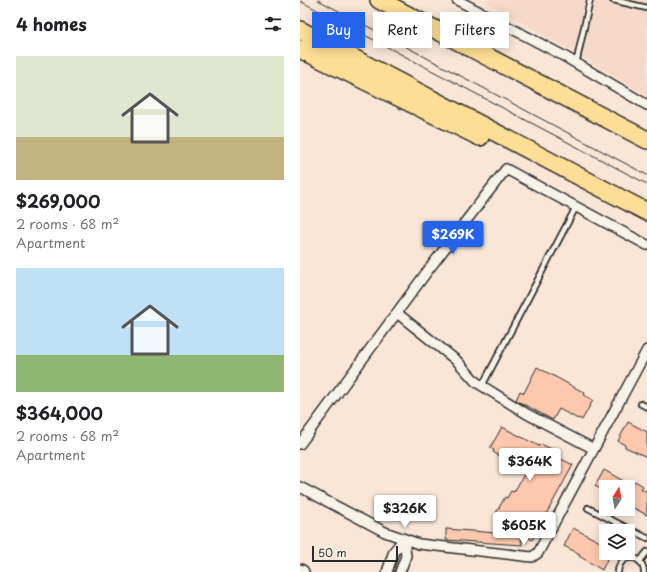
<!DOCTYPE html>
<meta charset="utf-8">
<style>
body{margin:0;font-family:"Playpen Sans",sans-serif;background:#f6f6f6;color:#202124;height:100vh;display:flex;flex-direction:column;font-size:15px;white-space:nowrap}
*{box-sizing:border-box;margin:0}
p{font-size:13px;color:#757577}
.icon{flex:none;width:22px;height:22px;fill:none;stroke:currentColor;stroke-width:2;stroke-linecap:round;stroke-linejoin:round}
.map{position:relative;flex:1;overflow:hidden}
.details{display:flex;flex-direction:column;background:#fff;width:300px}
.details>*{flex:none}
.hud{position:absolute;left:12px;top:12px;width:275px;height:36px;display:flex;gap:8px}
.needle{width:26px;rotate:11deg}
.controls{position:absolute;left:299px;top:480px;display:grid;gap:8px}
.controls a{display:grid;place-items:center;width:36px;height:36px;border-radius:0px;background:#fff;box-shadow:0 2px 10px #0003;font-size:20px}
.scale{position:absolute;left:12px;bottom:10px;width:86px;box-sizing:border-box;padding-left:4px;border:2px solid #2b2b2b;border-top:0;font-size:11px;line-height:14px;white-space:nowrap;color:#2b2b2b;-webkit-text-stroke:3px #f7f3e8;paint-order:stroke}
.price{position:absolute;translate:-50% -34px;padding:0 9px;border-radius:4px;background:#fff;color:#222;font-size:13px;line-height:26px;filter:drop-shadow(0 1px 2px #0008)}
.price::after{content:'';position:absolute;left:50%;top:24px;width:12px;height:9px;margin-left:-6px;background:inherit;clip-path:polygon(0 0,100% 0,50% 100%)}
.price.selected{background:#2563eb;color:#fff}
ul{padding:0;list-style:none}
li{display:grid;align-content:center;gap:8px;height:212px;padding:0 16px}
li span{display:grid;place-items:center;height:124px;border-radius:0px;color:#555}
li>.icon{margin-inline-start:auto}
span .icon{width:72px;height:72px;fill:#fffc;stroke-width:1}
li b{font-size:17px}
h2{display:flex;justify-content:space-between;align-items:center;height:48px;padding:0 16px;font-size:17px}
.pill{padding:0 14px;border-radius:0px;background:#fff;box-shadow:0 2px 10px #0003;font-size:14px;line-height:36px}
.pill.selected{background:#2563eb;color:#fff}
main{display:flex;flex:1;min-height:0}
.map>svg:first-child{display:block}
.built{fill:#f6d9c8}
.building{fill:#fdc8ae;stroke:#2b2b2b}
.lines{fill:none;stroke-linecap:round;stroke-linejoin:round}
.lane-casing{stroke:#2b2b2b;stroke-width:8}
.street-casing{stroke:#2b2b2b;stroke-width:12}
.secondary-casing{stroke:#2b2b2b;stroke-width:16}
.highway-casing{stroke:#2b2b2b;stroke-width:20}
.lane{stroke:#f7f3e8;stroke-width:4.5}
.street{stroke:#f7f3e8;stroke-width:9}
.secondary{stroke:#f7f3e8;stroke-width:13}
.highway{stroke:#fcde96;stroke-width:17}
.tram{stroke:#2b2b2b;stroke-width:1}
</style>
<main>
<section class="details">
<h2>4 homes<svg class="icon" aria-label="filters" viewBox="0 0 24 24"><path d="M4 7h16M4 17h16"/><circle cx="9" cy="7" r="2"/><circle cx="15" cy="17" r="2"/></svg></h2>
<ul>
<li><span style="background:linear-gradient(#dfe7d0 65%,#c2b280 0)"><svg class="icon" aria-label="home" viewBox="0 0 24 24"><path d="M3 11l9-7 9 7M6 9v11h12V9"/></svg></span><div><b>$269,000</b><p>2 rooms · 68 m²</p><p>Apartment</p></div></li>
<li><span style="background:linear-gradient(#bfe0f5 70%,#8fb573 0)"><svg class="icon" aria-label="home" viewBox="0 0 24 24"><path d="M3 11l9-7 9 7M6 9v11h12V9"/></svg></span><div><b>$364,000</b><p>2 rooms · 68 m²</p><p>Apartment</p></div></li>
</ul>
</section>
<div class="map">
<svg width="347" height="572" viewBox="0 0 347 572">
<rect width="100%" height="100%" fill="#f9e6d7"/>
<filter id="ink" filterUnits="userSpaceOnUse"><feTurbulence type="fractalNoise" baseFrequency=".025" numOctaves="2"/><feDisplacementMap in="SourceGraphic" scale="8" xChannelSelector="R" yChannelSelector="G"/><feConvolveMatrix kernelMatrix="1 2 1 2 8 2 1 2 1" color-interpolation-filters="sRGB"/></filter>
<g filter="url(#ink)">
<!-- built -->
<path class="built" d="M183,0h164v96l-77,-46z"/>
<!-- building -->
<path class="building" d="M237,367l48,26 -1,2 9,5 -11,20 -3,-2 -1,1 -19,-10 -6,11 -37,-20 4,-9 4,2z
M328,422l19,10v25l-22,-10v-2l-7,-4z
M202,427l37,19 2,-2 2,1 15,7 3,3 -2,3 14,7 -41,75 -11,-8v1l-25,-13 3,-5 -3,-2 9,-16 2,1 4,-7 3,1 12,-21 -9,-6 1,-2 -15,-9 -2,3 -8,-5 1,-2 -4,-2z
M304,470l28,16 3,-5 8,5 -2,3 6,3v23l-19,-10v-18h-22v5l-11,-6z
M273,528l33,17v8h4l-8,17 -23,-14 1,-2 -16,-8z
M146,529l75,6 1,10 -76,-5z"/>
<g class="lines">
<defs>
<path id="lane" d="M313,0l34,8
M276,64l14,-64
M182,386l94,-179
M341,404l6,3
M288,508l59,30
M340,561l7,-9
M318,572c1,-19 25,-19 26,0"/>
<path id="street" d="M157,0l105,55 85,50
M97,313l60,48 19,21 51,32 67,35
M0,444l129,-175 77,-100 141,76
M0,487l85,45 34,12 113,13 6,-4 109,-203
M87,572l7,-21 10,-12 2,17 -6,16"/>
<path id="secondary" d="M0,571l2,1"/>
<path id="highway" d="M79,0l268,140
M0,30l347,182
M0,49l180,88"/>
</defs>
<!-- lane casing -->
<use href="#lane" class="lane-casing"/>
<!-- street casing -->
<use href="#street" class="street-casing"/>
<!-- secondary casing -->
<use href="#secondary" class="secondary-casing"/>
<!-- highway casing -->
<use href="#highway" class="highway-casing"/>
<!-- lane -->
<use href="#lane" class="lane"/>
<!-- street -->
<use href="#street" class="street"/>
<!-- secondary -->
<use href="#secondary" class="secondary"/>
<!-- highway -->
<use href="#highway" class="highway"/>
<!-- tram -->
<path class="tram" d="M18,0l329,175
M0,1l347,183"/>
</g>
</g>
</svg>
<div class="controls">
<a><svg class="needle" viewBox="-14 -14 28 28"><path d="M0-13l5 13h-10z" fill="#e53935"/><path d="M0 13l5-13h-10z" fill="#757577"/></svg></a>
<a><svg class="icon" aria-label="layers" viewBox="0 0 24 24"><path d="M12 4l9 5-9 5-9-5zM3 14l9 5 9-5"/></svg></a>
</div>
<div class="scale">50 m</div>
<b class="price selected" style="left:153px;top:255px">$269K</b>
<b class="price" style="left:230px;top:482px">$364K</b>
<b class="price" style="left:105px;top:529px">$326K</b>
<b class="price" style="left:224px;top:546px">$605K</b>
<div class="hud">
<a class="pill selected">Buy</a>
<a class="pill">Rent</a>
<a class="pill">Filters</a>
</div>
</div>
</main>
